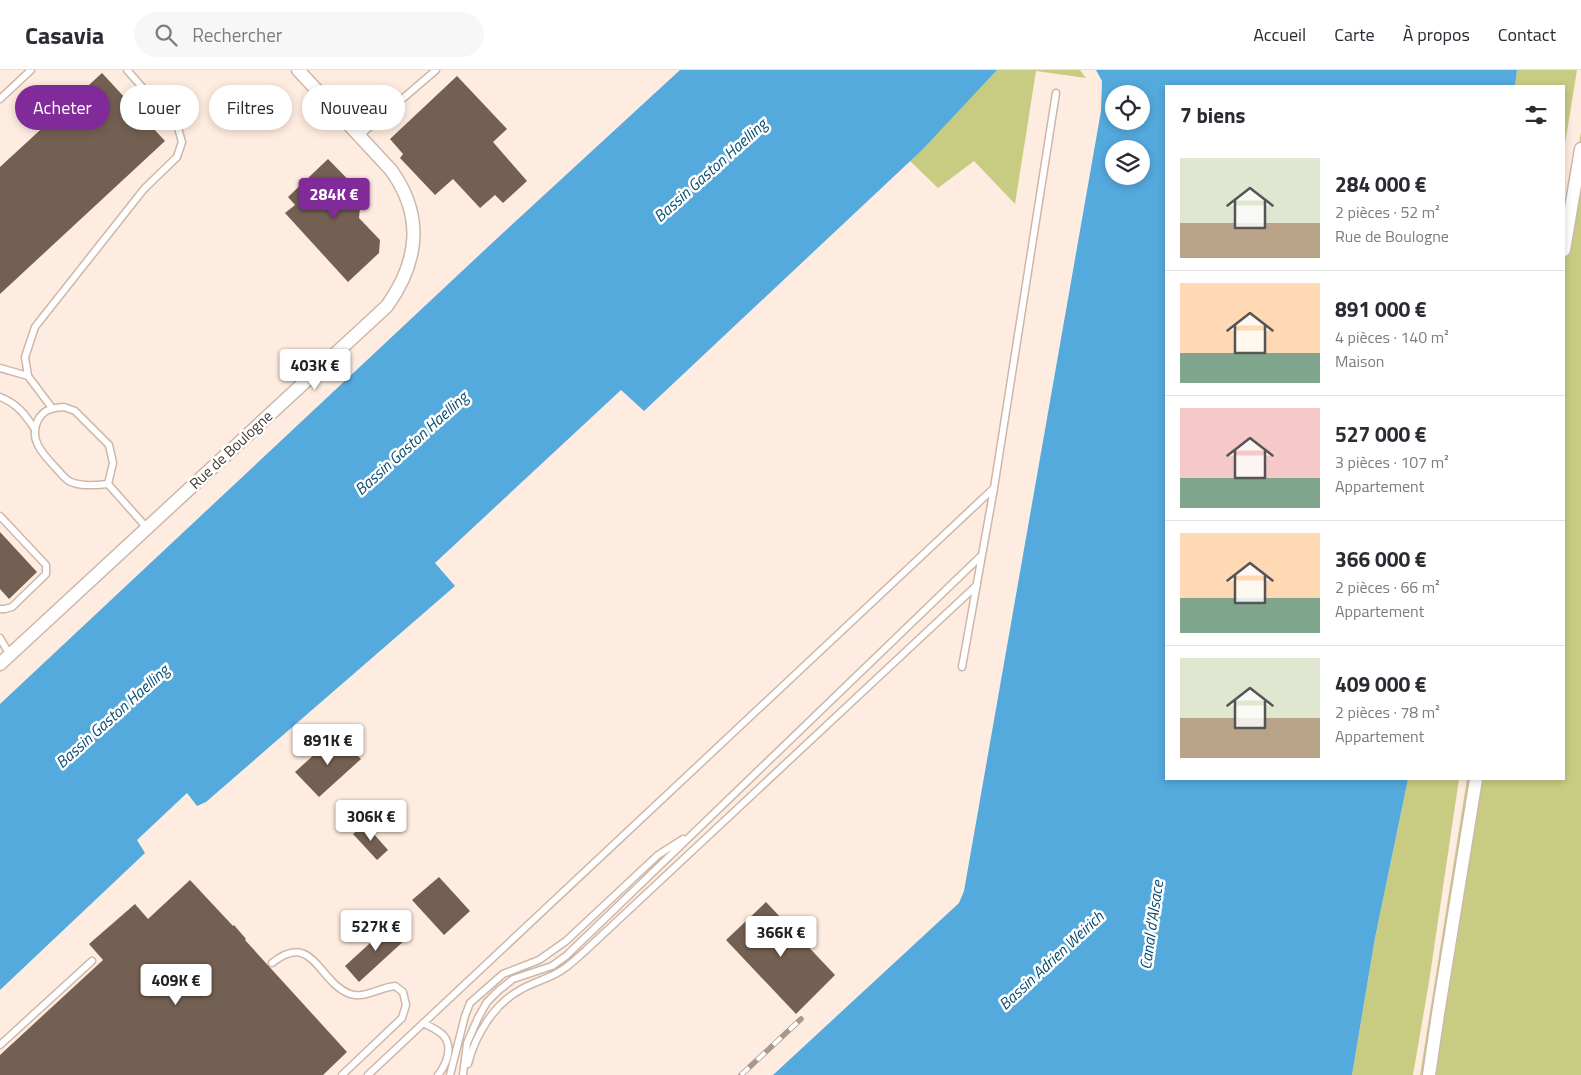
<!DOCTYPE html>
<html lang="fr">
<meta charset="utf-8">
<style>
body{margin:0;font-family:"Titillium Web",sans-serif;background:#f7f7f7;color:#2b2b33;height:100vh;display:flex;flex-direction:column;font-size:19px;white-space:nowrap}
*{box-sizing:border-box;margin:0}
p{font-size:16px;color:#7c7c81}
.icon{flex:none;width:28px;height:28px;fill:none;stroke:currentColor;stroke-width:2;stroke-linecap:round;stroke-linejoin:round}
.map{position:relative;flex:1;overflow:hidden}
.panel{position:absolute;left:1165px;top:15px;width:400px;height:695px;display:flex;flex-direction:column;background:#fff;border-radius:0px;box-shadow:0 2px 8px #0003}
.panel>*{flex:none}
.top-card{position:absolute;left:15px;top:15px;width:475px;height:45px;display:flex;gap:10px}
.buttons{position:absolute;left:1105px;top:15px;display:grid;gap:10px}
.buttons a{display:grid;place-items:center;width:45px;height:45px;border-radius:50%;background:#fff;box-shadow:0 2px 8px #0003;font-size:25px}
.price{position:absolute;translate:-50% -42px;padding:0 11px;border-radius:5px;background:#fff;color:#222;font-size:16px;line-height:32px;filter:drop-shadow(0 1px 2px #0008)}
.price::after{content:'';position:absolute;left:50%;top:30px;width:15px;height:11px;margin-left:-8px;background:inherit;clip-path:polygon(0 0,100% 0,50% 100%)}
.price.active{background:#812b9a;color:#fff}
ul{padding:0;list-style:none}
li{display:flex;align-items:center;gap:15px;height:125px;padding:0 15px}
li+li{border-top:1px solid #e1e1e2}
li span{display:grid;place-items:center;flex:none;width:140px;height:100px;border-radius:0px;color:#555}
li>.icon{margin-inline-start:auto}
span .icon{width:60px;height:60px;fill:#fffc;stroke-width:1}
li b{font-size:21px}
h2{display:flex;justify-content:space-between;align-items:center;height:60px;padding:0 15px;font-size:21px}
.tag{padding:0 18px;border-radius:22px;background:#fff;box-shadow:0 2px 8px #0003;font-size:18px;line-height:45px}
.tag.active{background:#812b9a;color:#fff}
header{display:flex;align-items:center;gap:30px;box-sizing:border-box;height:70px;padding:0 25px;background:#fff;border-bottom:1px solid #e1e1e2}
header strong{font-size:24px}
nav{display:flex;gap:28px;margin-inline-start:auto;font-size:18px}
.search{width:350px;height:45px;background:#f7f7f7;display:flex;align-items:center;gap:12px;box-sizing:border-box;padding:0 18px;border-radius:28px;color:#7c7c81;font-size:19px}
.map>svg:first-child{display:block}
.green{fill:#c8cc83}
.water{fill:#54a9dd;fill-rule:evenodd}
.building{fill:#746052}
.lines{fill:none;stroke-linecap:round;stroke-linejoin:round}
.service-casing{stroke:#cdb7a8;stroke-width:9}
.minor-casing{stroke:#cdb7a8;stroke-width:15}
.service{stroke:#fff;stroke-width:6}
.minor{stroke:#fff;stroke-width:12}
.rail-casing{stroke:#a79990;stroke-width:5.5}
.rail{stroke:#fff;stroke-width:4;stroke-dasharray:11;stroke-linecap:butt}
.labels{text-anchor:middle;stroke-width:5;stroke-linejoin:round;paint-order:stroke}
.street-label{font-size:15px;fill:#403731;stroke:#fff}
.water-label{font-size:16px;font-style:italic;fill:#084e71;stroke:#fff}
</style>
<header>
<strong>Casavia</strong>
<div class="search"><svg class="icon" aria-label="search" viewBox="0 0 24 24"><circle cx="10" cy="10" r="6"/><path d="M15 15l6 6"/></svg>Rechercher</div>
<nav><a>Accueil</a><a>Carte</a><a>À propos</a><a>Contact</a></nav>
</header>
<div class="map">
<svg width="1581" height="1005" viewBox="0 0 1581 1005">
<rect width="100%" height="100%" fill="#ffece0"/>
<!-- green -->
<path class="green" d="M997,0h83l6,8 -50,-7 -21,133 -41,-43 -36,27 -28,-27z
M1517,0h60l-13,80v-64h-49z
M1581,62v943h-161l47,-296h97v-556z
M1408,709h51l-30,203 -16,93h-61l23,-137z"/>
<!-- water -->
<path class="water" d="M680,0h317l-75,80 -278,261 -23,-21 -186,173 20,23 -249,216 -9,4 -10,-13 -50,47 8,13 -145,137v-286l491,-460z
M1096,0h421l-2,16h-349v693h242l-33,159 -23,137h-579l186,-172 5,-12 137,-780 1,-30zM1114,24h27v27h-27zM1114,79h27v27h-27z"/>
<!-- building -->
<path class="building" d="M102,3l63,68 -165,153v-127z
M457,6l50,53 -14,13 34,39 -24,22 -8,-8 -15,13 -27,-29 -18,16 -35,-37 3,-4 -13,-15z
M328,89l40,41 -8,8 -1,10 21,22 -1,13 -31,29 -63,-69 10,-8 -7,-8z
M0,462l37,40 -28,27 -9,-10z
M337,664l24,25 -42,38 -24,-25z
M365,754l23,26 -11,10 -24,-26z
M439,807l31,34 -26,24 -32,-35z
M190,810l43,46 1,-1 12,14 -1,1 102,112 -24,23h-323v-20l103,-95 -14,-16 46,-40 13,15z
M766,832l69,73 -39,39 -70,-74z
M392,853l14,16 -47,43 -14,-16z"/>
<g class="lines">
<defs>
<path id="service" d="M0,29l31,-29
M359,66l77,-66
M0,298l28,8
M0,327c16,6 25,17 34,31
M64,337l11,4 34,34 4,18 -5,21c-12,1 -28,3 -39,-3 -5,-3 -10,-10 -14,-14 -12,-13 -27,-28 -17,-47 6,-11 14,-12 26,-13z
M52,338l-24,-32 -3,-19 10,-30 109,-138 33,-32 5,-15 -4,-14 -51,-58
M108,414l39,44
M0,446l46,49v9l-34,33 -7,2h-5
M0,568l10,17
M962,597l32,-179
M272,893c41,-33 46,19 78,31 14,5 31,-7 45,-8l8,6 3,13 -4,13 -60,57
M423,953c6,3 15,7 20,12 11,12 3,30 -5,40
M0,975l92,-84
M468,994c7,-28 25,-59 52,-74 13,-8 29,-11 42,-20 8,-5 16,-13 23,-19l392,-366
M368,1005l626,-587 62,-395
M450,1005l15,-59 5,-13 33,-29 36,-14 27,-19 92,-86 25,-16
M463,1005l4,-32 11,-25 9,-16 11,-11 15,-12 39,-13 14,-10 416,-401"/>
<path id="minor" d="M1564,180l17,-101
M0,594l387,-358c32,-45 37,-90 4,-136l-93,-100
M1429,1005l9,-61 38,-235"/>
</defs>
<!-- service casing -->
<use href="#service" class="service-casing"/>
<!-- minor casing -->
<use href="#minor" class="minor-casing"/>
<!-- service -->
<use href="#service" class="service"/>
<!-- minor -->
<use href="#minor" class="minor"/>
<defs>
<path id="rail" d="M741,1005l60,-56"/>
</defs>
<!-- rail casing -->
<use href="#rail" class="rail-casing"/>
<!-- rail -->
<use href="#rail" class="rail"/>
</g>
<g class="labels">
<!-- street labels -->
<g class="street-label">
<text transform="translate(231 380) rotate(-43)" y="5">Rue de Boulogne</text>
</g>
<!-- water labels -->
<g class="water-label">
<text transform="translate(710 100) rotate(-42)" y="6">Bassin Gaston Haelling</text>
<text transform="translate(411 373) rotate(-42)" y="6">Bassin Gaston Haelling</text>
<text transform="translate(112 646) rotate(-42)" y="6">Bassin Gaston Haelling</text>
<text transform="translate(1151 855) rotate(-82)" y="6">Canal d'Alsace</text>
<text transform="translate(1051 890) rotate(-43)" y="6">Bassin Adrien Weirich</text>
</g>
</g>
</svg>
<div class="buttons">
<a><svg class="icon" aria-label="locate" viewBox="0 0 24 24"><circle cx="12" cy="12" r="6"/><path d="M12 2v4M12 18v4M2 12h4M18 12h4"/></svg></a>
<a><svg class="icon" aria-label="layers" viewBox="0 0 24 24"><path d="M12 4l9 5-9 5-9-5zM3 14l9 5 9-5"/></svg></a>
</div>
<b class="price active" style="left:334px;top:150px">284K €</b>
<b class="price" style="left:315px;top:321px">403K €</b>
<b class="price" style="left:328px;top:696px">891K €</b>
<b class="price" style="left:371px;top:772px">306K €</b>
<b class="price" style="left:376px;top:882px">527K €</b>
<b class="price" style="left:781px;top:888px">366K €</b>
<b class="price" style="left:176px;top:936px">409K €</b>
<div class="top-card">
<a class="tag active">Acheter</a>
<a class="tag">Louer</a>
<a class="tag">Filtres</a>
<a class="tag">Nouveau</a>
</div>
<section class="panel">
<h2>7 biens<svg class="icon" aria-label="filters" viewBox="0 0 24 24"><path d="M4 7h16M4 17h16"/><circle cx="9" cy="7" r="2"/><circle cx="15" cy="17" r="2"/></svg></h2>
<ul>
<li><span style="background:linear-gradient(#dfe7d0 65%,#b9a48a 0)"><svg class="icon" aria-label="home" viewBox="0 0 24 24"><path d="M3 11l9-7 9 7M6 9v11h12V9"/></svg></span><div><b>284 000 €</b><p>2 pièces · 52 m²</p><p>Rue de Boulogne</p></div></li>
<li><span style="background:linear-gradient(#ffd9b3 70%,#7fa58c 0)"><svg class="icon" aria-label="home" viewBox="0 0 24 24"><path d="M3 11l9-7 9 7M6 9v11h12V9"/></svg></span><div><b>891 000 €</b><p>4 pièces · 140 m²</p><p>Maison</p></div></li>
<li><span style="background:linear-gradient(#f6c9c9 70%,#7fa58c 0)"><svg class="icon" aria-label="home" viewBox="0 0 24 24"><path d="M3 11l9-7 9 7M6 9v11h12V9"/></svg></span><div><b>527 000 €</b><p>3 pièces · 107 m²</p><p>Appartement</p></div></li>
<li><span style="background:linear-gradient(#ffd9b3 65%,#7fa58c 0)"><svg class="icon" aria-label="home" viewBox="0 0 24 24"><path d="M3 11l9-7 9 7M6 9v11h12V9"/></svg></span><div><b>366 000 €</b><p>2 pièces · 66 m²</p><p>Appartement</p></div></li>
<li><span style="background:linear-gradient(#dfe7d0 60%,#b9a48a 0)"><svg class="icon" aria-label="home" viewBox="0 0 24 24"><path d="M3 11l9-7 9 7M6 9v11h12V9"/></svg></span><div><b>409 000 €</b><p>2 pièces · 78 m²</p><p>Appartement</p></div></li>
</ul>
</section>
</div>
